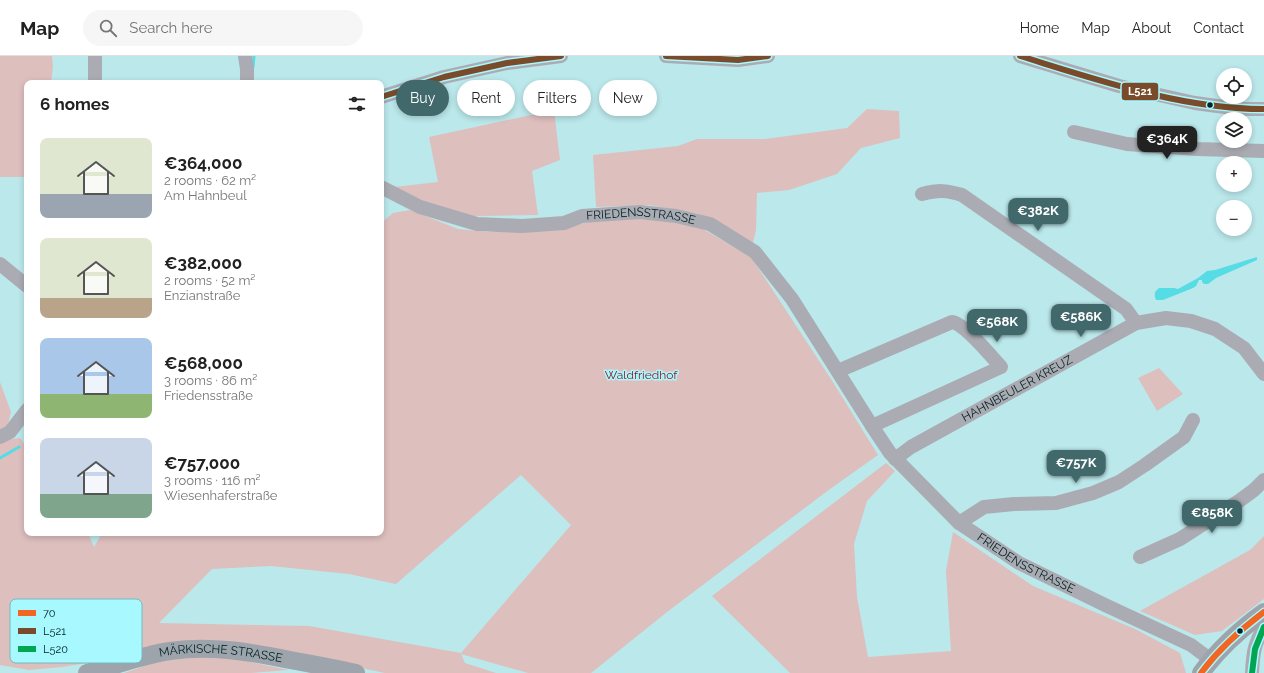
<!DOCTYPE html>
<meta charset="utf-8">
<style>
body{margin:0;font-family:Raleway,sans-serif;background:#f6f6f6;color:#222;height:100vh;display:flex;flex-direction:column;font-size:15px;white-space:nowrap}
*{box-sizing:border-box;margin:0}
p{font-size:13px;color:#767676}
.icon{flex:none;width:22px;height:22px;fill:none;stroke:currentColor;stroke-width:2;stroke-linecap:round;stroke-linejoin:round}
.map{position:relative;flex:1;overflow:hidden}
.details{position:absolute;left:24px;top:24px;width:360px;height:456px;display:flex;flex-direction:column;background:#fff;border-radius:8px;box-shadow:0 2px 6px #0003}
.details>*{flex:none}
.banner{position:absolute;left:396px;top:24px;width:380px;height:36px;display:flex;gap:8px}
.fabs{position:absolute;left:1216px;top:12px;display:grid;gap:8px}
.fabs a{display:grid;place-items:center;width:36px;height:36px;border-radius:50%;background:#fff;box-shadow:0 2px 6px #0003;font-size:20px}
.price{position:absolute;translate:-50% -34px;padding:0 9px;border-radius:8px;background:#41686b;color:#fff;font-size:13px;line-height:26px;filter:drop-shadow(0 1px 2px #0008)}
.price::after{content:'';position:absolute;left:50%;top:24px;width:12px;height:9px;margin-left:-6px;background:inherit;clip-path:polygon(0 0,100% 0,50% 100%)}
.price.selected{background:#222;color:#fff}
ul{padding:0;list-style:none}
li{display:flex;align-items:center;gap:12px;height:100px;padding:0 16px}
li span{display:grid;place-items:center;flex:none;width:112px;height:80px;border-radius:8px;color:#555}
li>.icon{margin-inline-start:auto}
span .icon{width:48px;height:48px;fill:#fffc;stroke-width:1}
li b{font-size:17px}
h2{display:flex;justify-content:space-between;align-items:center;height:48px;padding:0 16px;font-size:17px}
.chip{padding:0 14px;border-radius:18px;background:#fff;box-shadow:0 2px 6px #0003;font-size:14px;line-height:36px}
.chip.selected{background:#41686b;color:#fff}
header{display:flex;align-items:center;gap:24px;box-sizing:border-box;height:56px;padding:0 20px;background:#fff;border-bottom:1px solid #e0e0e0}
header strong{font-size:19px}
nav{display:flex;gap:22px;margin-inline-start:auto;font-size:14px}
.search{width:280px;height:36px;background:#f6f6f6;display:flex;align-items:center;gap:10px;box-sizing:border-box;padding:0 14px;border-radius:22px;color:#767676;font-size:15px}
.map>svg:first-child{display:block}
.green{fill:#ddbfbe;fill-rule:evenodd}
.water{fill:#55dce5}
.lines{fill:none;stroke-linecap:round;stroke-linejoin:round}
.stream{stroke:#55dce5;stroke-width:3}
.minor{stroke:#abacb3;stroke-width:14}
.major{stroke:#9da4ab;stroke-width:18}
.bus-1-casing{stroke:#a7f9ff;stroke-width:9}
.bus-2-casing{stroke:#a7f9ff;stroke-width:9}
.bus-3-casing{stroke:#a7f9ff;stroke-width:9}
.bus-1{stroke:#f26522;stroke-width:6}
.bus-2{stroke:#7a4b2a;stroke-width:6}
.bus-3{stroke:#00a651;stroke-width:6}
.bus-dot{fill:#002326;stroke:#a7f9ff;stroke-width:1.5}
.labels{text-anchor:middle;stroke-width:3;stroke-linejoin:round;paint-order:stroke}
.street-label{font-size:12px;fill:#002326;stroke:#a7f9ff}
.park-label{font-size:12px;fill:#901724;stroke:#a7f9ff}
.key{fill:#a7f9ff;stroke:#75b9be;stroke-width:1}
.key-label{font-size:11px;fill:#002326}
.line-badge{stroke:#a7f9ff;stroke-width:1.5}
.badge-label{font-size:11px;text-anchor:middle;font-weight:bold;fill:#fff}
</style>
<header>
<strong>Map</strong>
<div class="search"><svg class="icon" aria-label="search" viewBox="0 0 24 24"><circle cx="10" cy="10" r="6"/><path d="M15 15l6 6"/></svg>Search here</div>
<nav><a>Home</a><a>Map</a><a>About</a><a>Contact</a></nav>
</header>
<div class="map">
<svg width="1264" height="617" viewBox="0 0 1264 617">
<rect width="100%" height="100%" fill="#bbe8eb"/>
<!-- green -->
<path class="green" d="M0,0h52l1,10 -2,17h-24v94h-27z
M867,53l32,2 1,27 -39,10 -24,26 -48,16 -32,3 -1,37 -3,13 -55,-29 -49,-9 -53,2 -3,-52 85,-9 19,-7h68l82,-11z
M554,54l6,50 -28,11 6,44 -64,1 -40,-10 -40,-19 44,-5 -9,-45z
M410,154l48,19 29,3 31,-1 53,-5 51,-11 76,11 53,31 80,122 47,76 -48,34 -163,123 -76,61h-63l-67,-19 4,9 31,10h-111l-136,-28 -149,16 -38,6 -33,3 -29,-5v-283l11,30 -7,28 16,-2 7,10v85h61l6,14 6,-10 -5,-4h286v-310l12,-10zM521,419l50,50 -110,128 -152,-27 -150,-3 53,-54 59,-3 78,8 47,10z
M1159,312l24,26 -26,17 -19,-33z
M886,407l9,8 -28,30 -13,43 3,53 11,60 83,-6 -5,-80 7,-39 80,54 102,43 45,24 6,20h-396l-78,-77z
M1264,480v63l-42,32 -27,4 -55,-24 110,-61z
M217,599l72,15 -38,3h-127l27,-9 32,-7z"/>
<!-- water -->
<path class="water" d="M1257,201v3l-41,18 -8,6h-4l-2,-2v-2h-3l-3,6 -3,2 -30,12h-7c-2,-6 -2,-8 3,-12h15l4,1 20,-11 9,-7 8,-1z"/>
<g class="lines">
<!-- stream -->
<path class="stream" d="M253,11l1,-11
M0,402l19,-11"/>
<!-- minor -->
<g class="minor">
<path d="M245,0l2,13v14"/>
<path d="M666,0l72,4 30,-4"/>
<path d="M1020,0l99,30 76,17 44,6h25"/>
<path d="M95,27v-27"/>
<path d="M381,41l63,-20 63,-14 54,-7"/>
<path d="M1074,76l53,12 70,5 67,2"/>
<path id="s1" d="M381,131l39,20 57,17 45,2 42,-3 18,-7 58,-4 36,4 34,8 45,28 37,47 80,127 18,27 69,70 60,40 86,42 86,40 20,15"/>
<path d="M922,138c16,-4 24,-4 40,1l164,114 10,14"/>
<path d="M0,208l27,22"/>
<path d="M838,315l114,-49c13,2 39,34 49,45l-129,59"/>
<path d="M0,381l10,-5 17,-22"/>
<path id="s2" d="M895,403l16,-12 225,-124 30,-5 25,3 24,8 29,19 20,26"/>
<path d="M959,467l25,-16 30,-3 42,-1 37,-10 26,-11 26,-17 39,-28 9,-17"/>
<path d="M1140,501l40,-18 59,-38 15,-11 10,-10"/>
<path d="M1252,617c1,-20 2,-28 12,-46"/>
</g>
<!-- major -->
<g class="major">
<path id="s3" d="M87,617c28,-7 55,-18 83,-22 41,-6 80,1 120,9 22,4 44,8 66,13"/>
<path d="M1201,617c18,-25 38,-43 63,-61"/>
</g>
<defs>
<path id="bus-1" d="M1201,617c18,-24 39,-43 63,-61"/>
<path id="bus-2" d="M666,0l72,4 30,-4
M1020,0c78,24 162,53 244,53
M381,41l63,-20 63,-14 54,-7"/>
<path id="bus-3" d="M1252,617l3,-24 9,-22"/>
</defs>
<!-- bus-1 casing -->
<use href="#bus-1" class="bus-1-casing"/>
<!-- bus-2 casing -->
<use href="#bus-2" class="bus-2-casing"/>
<!-- bus-3 casing -->
<use href="#bus-3" class="bus-3-casing"/>
<!-- bus-1 -->
<use href="#bus-1" class="bus-1"/>
<!-- bus-2 -->
<use href="#bus-2" class="bus-2"/>
<!-- bus-3 -->
<use href="#bus-3" class="bus-3"/>
</g>
<!-- markers -->
<g class="bus-dot">
<circle cx="1210" cy="49" r="3.5"/>
<circle cx="1240" cy="575" r="3.5"/>
</g>
<g class="labels">
<!-- street labels -->
<g class="street-label">
<text dy="4" stroke="none"><textPath href="#s1" startOffset="269">FRIEDENSSTRASSE</textPath></text>
<text dy="4" stroke="none"><textPath href="#s2" startOffset="141">HAHNBEULER KREUZ</textPath></text>
<text dy="4" stroke="none"><textPath href="#s1" startOffset="811">FRIEDENSSTRASSE</textPath></text>
<text dy="4" stroke="none"><textPath href="#s3" startOffset="137">MÄRKISCHE STRASSE</textPath></text>
</g>
<!-- park labels -->
<g class="park-label">
<text x="641" y="323">Waldfriedhof</text>
</g>
</g>
<!-- legend -->
<rect x="10" y="543" width="132" height="64" rx="6" class="key"/>
<rect x="18" y="554" width="18" height="6" fill="#f26522"/>
<rect x="18" y="572" width="18" height="6" fill="#7a4b2a"/>
<rect x="18" y="590" width="18" height="6" fill="#00a651"/>
<g class="key-label">
<text x="43" y="561">70</text>
<text x="43" y="579">L521</text>
<text x="43" y="597">L520</text>
</g>
<rect class="line-badge" x="1121" y="26" width="38" height="19" rx="4" fill="#7a4b2a"/>
<g class="badge-label">
<text x="1140" y="39">L521</text>
</g>
</svg>
<div class="fabs">
<a><svg class="icon" aria-label="locate" viewBox="0 0 24 24"><circle cx="12" cy="12" r="6"/><path d="M12 2v4M12 18v4M2 12h4M18 12h4"/></svg></a>
<a><svg class="icon" aria-label="layers" viewBox="0 0 24 24"><path d="M12 4l9 5-9 5-9-5zM3 14l9 5 9-5"/></svg></a>
<a>+</a>
<a>−</a>
</div>
<b class="price selected" style="left:1167px;top:104px">€364K</b>
<b class="price" style="left:1038px;top:176px">€382K</b>
<b class="price" style="left:1081px;top:282px">€586K</b>
<b class="price" style="left:997px;top:287px">€568K</b>
<b class="price" style="left:1076px;top:428px">€757K</b>
<b class="price" style="left:1212px;top:478px">€858K</b>
<div class="banner">
<a class="chip selected">Buy</a>
<a class="chip">Rent</a>
<a class="chip">Filters</a>
<a class="chip">New</a>
</div>
<section class="details">
<h2>6 homes<svg class="icon" aria-label="filters" viewBox="0 0 24 24"><path d="M4 7h16M4 17h16"/><circle cx="9" cy="7" r="2"/><circle cx="15" cy="17" r="2"/></svg></h2>
<ul>
<li><span style="background:linear-gradient(#dfe7d0 70%,#9aa5b1 0)"><svg class="icon" aria-label="home" viewBox="0 0 24 24"><path d="M3 11l9-7 9 7M6 9v11h12V9"/></svg></span><div><b>€364,000</b><p>2 rooms · 62 m²</p><p>Am Hahnbeul</p></div></li>
<li><span style="background:linear-gradient(#dfe7d0 75%,#b9a48a 0)"><svg class="icon" aria-label="home" viewBox="0 0 24 24"><path d="M3 11l9-7 9 7M6 9v11h12V9"/></svg></span><div><b>€382,000</b><p>2 rooms · 52 m²</p><p>Enzianstraße</p></div></li>
<li><span style="background:linear-gradient(#a9c7e8 70%,#8fb573 0)"><svg class="icon" aria-label="home" viewBox="0 0 24 24"><path d="M3 11l9-7 9 7M6 9v11h12V9"/></svg></span><div><b>€568,000</b><p>3 rooms · 86 m²</p><p>Friedensstraße</p></div></li>
<li><span style="background:linear-gradient(#c9d6e8 70%,#7fa58c 0)"><svg class="icon" aria-label="home" viewBox="0 0 24 24"><path d="M3 11l9-7 9 7M6 9v11h12V9"/></svg></span><div><b>€757,000</b><p>3 rooms · 116 m²</p><p>Wiesenhaferstraße</p></div></li>
</ul>
</section>
</div>
